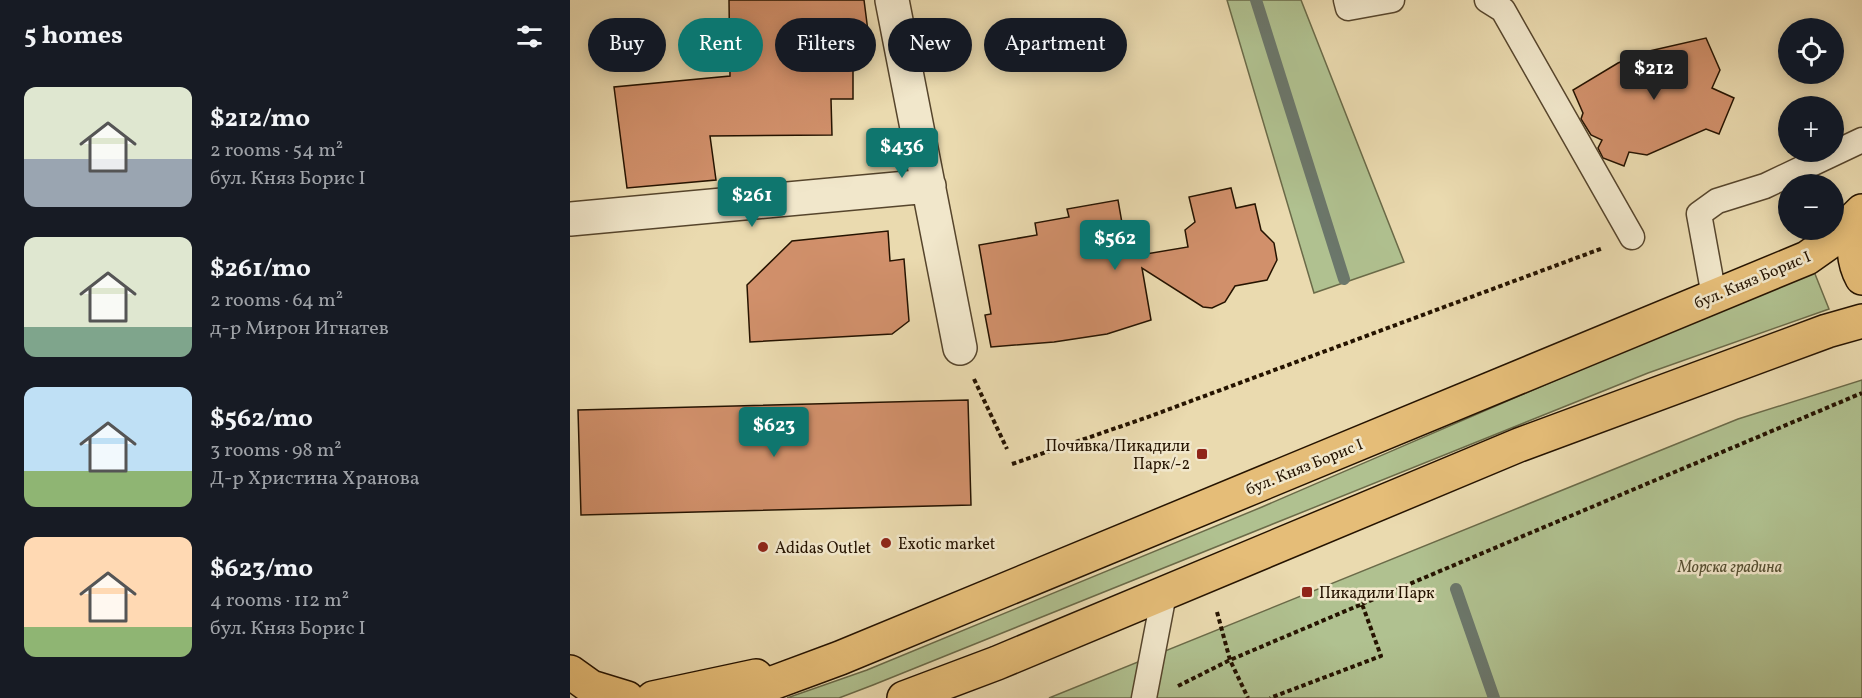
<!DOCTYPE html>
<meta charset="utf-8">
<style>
body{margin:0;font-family:Vollkorn,serif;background:#242831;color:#f1f3f6;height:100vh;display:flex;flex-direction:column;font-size:22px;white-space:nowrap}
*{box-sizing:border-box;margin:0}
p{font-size:20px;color:#9ea1a6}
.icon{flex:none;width:33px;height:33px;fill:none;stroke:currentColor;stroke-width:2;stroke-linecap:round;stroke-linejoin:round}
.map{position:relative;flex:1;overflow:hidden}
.drawer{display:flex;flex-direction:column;background:#171b24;width:570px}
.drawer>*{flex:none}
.banner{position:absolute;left:18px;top:18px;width:570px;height:54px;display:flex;gap:12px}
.tools{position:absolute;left:1208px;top:18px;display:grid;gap:12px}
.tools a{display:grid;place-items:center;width:66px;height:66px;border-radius:50%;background:#171b24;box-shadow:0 3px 15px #0003;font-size:30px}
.price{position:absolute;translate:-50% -51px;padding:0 14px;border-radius:6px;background:#0f766e;color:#fff;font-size:20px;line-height:39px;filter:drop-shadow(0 2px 3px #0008)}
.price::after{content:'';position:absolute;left:50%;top:36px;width:18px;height:14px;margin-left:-9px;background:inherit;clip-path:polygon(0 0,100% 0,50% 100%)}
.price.on{background:#222;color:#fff}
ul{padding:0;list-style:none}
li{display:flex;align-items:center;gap:18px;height:150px;padding:0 24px}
li span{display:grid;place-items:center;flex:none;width:168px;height:120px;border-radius:12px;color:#555}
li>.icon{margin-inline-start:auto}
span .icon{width:72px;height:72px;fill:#fffc;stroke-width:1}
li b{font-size:26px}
h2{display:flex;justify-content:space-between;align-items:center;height:72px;padding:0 24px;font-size:26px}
.chip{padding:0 21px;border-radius:27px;background:#171b24;box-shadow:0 3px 15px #0003;font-size:21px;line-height:54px}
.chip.on{background:#0f766e;color:#fff}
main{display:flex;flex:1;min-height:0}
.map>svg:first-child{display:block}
.green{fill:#b0c190;stroke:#6a6a48;stroke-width:1.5}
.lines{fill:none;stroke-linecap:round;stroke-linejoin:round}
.stream{stroke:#6b776b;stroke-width:12}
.building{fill:#d1906b;stroke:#251300;stroke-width:1.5}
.service-casing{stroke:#56452c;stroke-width:27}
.minor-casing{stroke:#56452c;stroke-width:36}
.trunk-casing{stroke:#251300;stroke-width:36}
.path{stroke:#251300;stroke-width:4;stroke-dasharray:4.5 3;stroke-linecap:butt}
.service{stroke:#f1e7cb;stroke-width:24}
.minor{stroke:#f1e7cb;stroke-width:33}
.trunk{stroke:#e5bd78;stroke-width:33}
.poi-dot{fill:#8f2418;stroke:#f1e7cb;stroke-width:2}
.labels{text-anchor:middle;stroke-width:5;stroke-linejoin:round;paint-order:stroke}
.street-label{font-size:16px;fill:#251300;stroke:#f1e7cb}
.poi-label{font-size:16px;fill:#251300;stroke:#f1e7cb;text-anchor:start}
.park-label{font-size:16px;font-style:italic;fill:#565032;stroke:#f1e7cb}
</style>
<main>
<section class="drawer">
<h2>5 homes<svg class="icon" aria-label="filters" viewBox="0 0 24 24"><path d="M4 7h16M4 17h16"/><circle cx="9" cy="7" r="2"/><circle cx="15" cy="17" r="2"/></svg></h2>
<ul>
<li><span style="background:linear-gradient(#dfe7d0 60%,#9aa5b1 0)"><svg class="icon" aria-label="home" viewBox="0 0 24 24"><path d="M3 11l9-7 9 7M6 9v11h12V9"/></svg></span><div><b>$212/mo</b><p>2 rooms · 54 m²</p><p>бул. Княз Борис I</p></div></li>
<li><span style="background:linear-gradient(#dfe7d0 75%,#7fa58c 0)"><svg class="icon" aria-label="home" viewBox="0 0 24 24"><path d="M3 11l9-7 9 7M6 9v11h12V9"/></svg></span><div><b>$261/mo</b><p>2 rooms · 64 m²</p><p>д-р Мирон Игнатев</p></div></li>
<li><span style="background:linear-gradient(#bfe0f5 70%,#8fb573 0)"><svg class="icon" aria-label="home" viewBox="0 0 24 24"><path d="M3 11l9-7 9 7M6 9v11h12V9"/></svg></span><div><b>$562/mo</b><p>3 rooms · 98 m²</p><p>Д-р Христина Хранова</p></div></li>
<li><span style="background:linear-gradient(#ffd9b3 75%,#8fb573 0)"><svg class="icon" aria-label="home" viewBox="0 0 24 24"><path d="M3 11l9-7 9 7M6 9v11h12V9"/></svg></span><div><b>$623/mo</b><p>4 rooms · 112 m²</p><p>бул. Княз Борис I</p></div></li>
</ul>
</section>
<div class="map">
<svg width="1292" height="698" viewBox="0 0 1292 698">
<rect width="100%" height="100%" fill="#eadaaf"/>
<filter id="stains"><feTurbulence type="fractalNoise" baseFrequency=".00333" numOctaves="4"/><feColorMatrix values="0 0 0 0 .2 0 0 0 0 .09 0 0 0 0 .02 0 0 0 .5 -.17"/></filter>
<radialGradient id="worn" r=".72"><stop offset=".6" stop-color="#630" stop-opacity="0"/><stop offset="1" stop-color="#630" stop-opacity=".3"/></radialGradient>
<!-- green -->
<path class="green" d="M657,0h74l103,262 -90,31z
M1243,269l16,40 -181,64 -775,312 -34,13h-52l80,-28 395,-163z
M1292,380v318h-813l689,-279z"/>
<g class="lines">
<!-- stream -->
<path class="stream" d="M686,0l88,279
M886,589l38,109"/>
</g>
<!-- building -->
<path class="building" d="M159,0h135l5,39 -16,1v59h-22l1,36 -122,1 6,44 -89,8 -13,-101 116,-11z
M1136,38l14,32 -8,18 22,10 -15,36 -13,-5 -59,26 -18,-3 -5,14 -21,-8 -5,-10 4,-8 -11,-5 -10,-16 2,-6 -10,-23 45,-27 27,-11z
M661,188l5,20 19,-4 6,26 13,13 3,17 -10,20 -32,6 -10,16 -13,6 -9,-1 -61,-39 9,52 -44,14 -53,8 -63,5 -6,-32 6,-1 -12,-69 58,-10 -2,-12 34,-6 -2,-8 51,-9 10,57 60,-10 -3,-17 10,-8 -6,-25z
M318,231l2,30 14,-2 5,62 -17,13 -142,8 -3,-57 45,-44z
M398,400l3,105 -390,10 -3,-105z"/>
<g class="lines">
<defs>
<path id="service" d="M776,0l2,8 44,-8
M917,0l16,10 129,227
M1144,296l-15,-82 18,-13 48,-15 97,-46
M574,698l20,-104"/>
<path id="minor" d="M322,0l68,348
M0,219l359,-33"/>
<path id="trunk" d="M1292,212c-9,22 -12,44 0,66
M0,672l21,15 36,11
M83,698l103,-22
M162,698l108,-40 967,-400 27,-19 28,-28
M334,698l93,-35 522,-218 308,-114 35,-10"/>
</defs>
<!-- service casing -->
<use href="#service" class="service-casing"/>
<!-- minor casing -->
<use href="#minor" class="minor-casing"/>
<!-- trunk casing -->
<use href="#trunk" class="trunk-casing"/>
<!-- path -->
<path class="path" d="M404,379l33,70
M442,464l136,-47 455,-169
M792,604l500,-211
M647,612l13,48 18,38
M608,686l52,-26 132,-56 19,52 -111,42"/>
<!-- service -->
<use href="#service" class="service"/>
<!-- minor -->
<use href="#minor" class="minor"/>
<!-- trunk -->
<use href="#trunk" class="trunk"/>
</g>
<!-- markers -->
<g class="poi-dot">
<rect x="626" y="448" width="12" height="12" rx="3"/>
<circle cx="316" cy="543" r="6"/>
<circle cx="193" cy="547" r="6"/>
<rect x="731" y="586" width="12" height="12" rx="3"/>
</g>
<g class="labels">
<!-- street labels -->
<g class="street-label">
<text transform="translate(1182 279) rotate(-23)" y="6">бул. Княз Борис I</text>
<text transform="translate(734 466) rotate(-22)" y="6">бул. Княз Борис I</text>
</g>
<!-- poi labels -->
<g class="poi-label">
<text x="620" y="451" text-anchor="end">Почивка/Пикадили<tspan x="620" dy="18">Парк/-2</tspan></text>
<text x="328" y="549">Exotic market</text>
<text x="205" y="553">Adidas Outlet</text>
<text x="749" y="598">Пикадили Парк</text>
</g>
<!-- park labels -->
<g class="park-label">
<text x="1160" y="572">Морска градина</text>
</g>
</g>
<rect width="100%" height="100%" filter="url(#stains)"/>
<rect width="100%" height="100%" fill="url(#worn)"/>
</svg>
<div class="tools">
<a><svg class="icon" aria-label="locate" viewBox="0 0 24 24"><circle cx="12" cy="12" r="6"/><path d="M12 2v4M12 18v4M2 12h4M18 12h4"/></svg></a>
<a>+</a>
<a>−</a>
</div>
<b class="price on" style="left:1084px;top:101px">$212</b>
<b class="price" style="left:332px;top:179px">$436</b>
<b class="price" style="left:182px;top:228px">$261</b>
<b class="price" style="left:545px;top:271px">$562</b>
<b class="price" style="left:204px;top:458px">$623</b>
<div class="banner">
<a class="chip">Buy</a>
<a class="chip on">Rent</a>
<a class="chip">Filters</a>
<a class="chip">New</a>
<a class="chip">Apartment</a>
</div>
</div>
</main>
